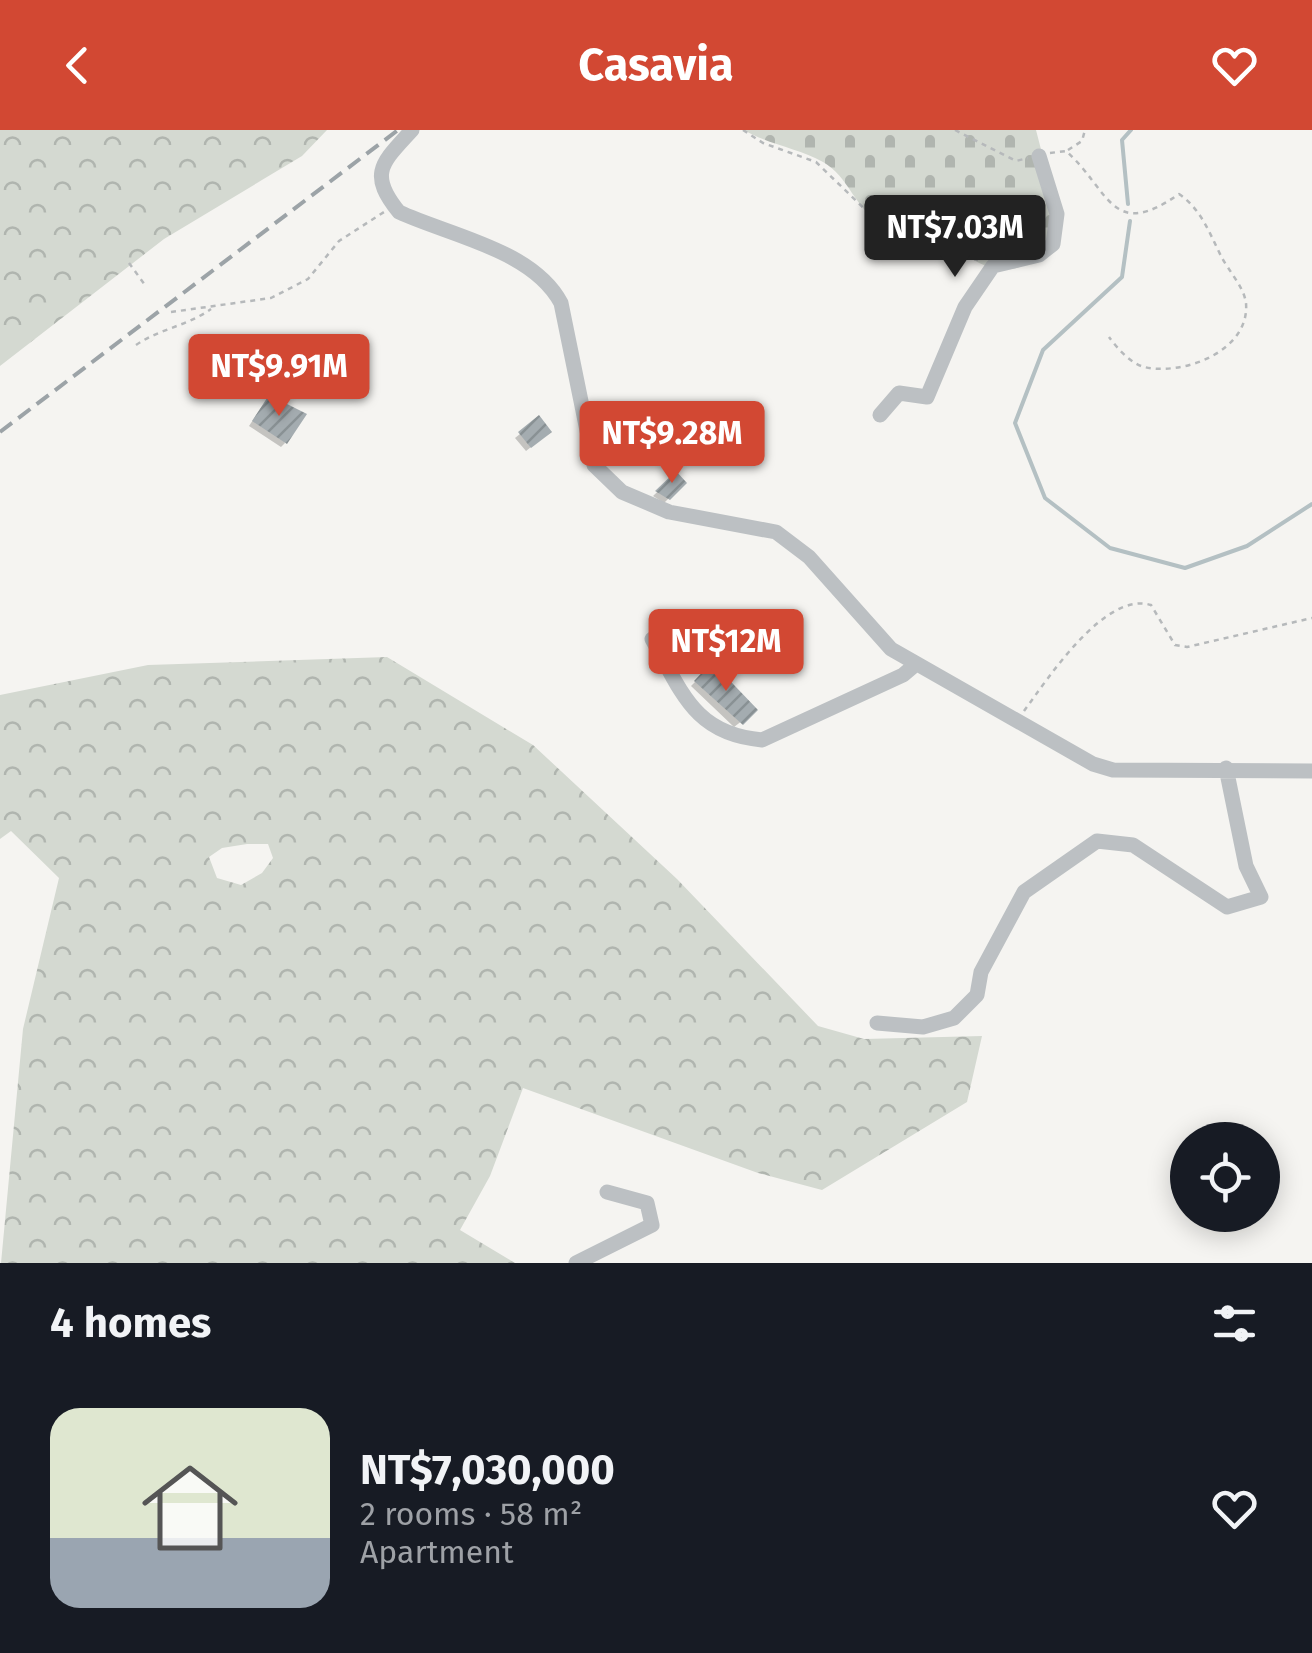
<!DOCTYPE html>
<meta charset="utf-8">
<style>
body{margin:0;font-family:"Fira Sans",sans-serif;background:#242831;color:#f1f3f6;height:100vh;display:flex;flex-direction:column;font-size:38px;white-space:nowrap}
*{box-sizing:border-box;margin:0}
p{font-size:32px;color:#9ea1a6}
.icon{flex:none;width:55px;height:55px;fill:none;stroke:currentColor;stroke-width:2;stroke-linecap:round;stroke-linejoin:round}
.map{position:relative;height:1133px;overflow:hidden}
.sheet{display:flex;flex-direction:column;background:#171b24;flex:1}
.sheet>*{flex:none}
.tools{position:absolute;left:1170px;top:992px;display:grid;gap:20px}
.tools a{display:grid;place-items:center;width:110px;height:110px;border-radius:50%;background:#171b24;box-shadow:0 5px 25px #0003;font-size:50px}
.price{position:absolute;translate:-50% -85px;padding:0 22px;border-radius:10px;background:#d24833;color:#fff;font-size:32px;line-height:65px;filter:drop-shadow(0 2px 5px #0008)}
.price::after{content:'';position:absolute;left:50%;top:60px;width:30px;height:22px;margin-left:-15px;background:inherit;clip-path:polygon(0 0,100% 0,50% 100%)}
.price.on{background:#222;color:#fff}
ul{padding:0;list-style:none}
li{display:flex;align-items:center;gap:30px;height:250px;padding:0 50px}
li span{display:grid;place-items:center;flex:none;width:280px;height:200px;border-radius:30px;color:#555}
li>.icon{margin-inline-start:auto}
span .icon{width:120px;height:120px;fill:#fffc;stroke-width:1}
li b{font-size:42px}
h2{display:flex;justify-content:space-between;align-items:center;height:120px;padding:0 50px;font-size:42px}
header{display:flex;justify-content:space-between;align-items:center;height:130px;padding:0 50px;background:#d24833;color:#fff;font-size:45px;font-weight:700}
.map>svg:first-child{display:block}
.forest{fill:url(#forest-crowns);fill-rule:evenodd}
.cemetery{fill:url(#cemetery-stones)}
.shadow{fill:#0003}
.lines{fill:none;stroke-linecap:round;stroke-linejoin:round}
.stream{stroke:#b4c0c3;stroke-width:4}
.building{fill:url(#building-hatch)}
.path{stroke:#b6b9bb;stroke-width:2.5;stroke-dasharray:5 5;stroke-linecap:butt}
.minor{stroke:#bcc0c3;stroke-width:15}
.rail{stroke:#9ca3a7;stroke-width:4;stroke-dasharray:15 8;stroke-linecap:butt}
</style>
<header><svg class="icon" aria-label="back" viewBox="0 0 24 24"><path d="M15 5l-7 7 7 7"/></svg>Casavia<svg class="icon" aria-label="heart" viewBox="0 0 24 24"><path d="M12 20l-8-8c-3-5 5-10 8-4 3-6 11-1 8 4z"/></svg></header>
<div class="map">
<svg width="1312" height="1133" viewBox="0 0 1312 1133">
<defs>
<pattern id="forest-crowns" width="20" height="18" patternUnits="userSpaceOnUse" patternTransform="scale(2.5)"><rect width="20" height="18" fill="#d4d9d1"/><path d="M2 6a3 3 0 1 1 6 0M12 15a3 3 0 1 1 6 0" fill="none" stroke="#b0b5af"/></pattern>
<pattern id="cemetery-stones" width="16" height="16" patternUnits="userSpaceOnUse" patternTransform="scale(2.5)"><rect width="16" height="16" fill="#d4d9d1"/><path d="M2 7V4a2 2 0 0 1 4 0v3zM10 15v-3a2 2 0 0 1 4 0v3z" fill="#b0b5af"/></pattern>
<pattern id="building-hatch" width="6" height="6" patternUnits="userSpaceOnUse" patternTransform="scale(2.5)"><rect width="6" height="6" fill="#a4acb0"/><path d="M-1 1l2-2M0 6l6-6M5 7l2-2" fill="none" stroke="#899194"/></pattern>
</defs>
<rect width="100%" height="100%" fill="#f5f4f1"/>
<!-- forest -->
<path class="forest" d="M0,0h327l-25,26 -138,83 -164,127z
M387,527l146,88 144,134 141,147 46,13 118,-3 -15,66 -145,88 -64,-17 -235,-85 -33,88 -30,54 55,33h-514l22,-234 36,-151 -48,-47 -11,8v-144l148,-30zM247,714h21l5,14 -11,15 -21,12 -24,-7 -8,-21 13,-9z"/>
<!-- cemetery -->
<path class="cemetery" d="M744,0h292l26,101c-16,24 -44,48 -76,35 -12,-5 -22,-12 -35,-16 -25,-8 -50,-12 -71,-27 -26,-16 -31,-46 -57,-61 -25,-14 -54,-17 -79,-32z"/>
<!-- shadow -->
<path class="shadow" d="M261,211l25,38 -4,4 -36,-19z
M265,272l20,41 -4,4 -32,-21z
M596,285l16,23 -15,7 -5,-25z
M520,304l25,2 -19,15 -11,-13z
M675,345l9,8 -20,20 -11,-7z
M712,535l39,49 -17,13 -43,-41z"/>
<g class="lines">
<!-- stream -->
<path class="stream" d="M1128,74l-6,-64 9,-10
M1130,91l-8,56 -79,73 -28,73 30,75 65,50 75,20 62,-22 65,-42"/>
</g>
<!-- building -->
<path class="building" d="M260,208l39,22 -11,20 -39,-20z
M269,265l38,19 -20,30 -35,-23z
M607,280l8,29 -14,3 -6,-29z
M539,285l13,17 -21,16 -13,-16z
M676,341l11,12 -17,17 -15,-9z
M712,532l46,48 -15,15 -49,-44z"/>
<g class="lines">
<!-- path -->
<path class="path" d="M743,0l20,13 53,19 59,57 31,11 9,9 63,21
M955,0l61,31 12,-3
M1068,20l14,-9 3,-11
M1050,23l16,-2c44,39 45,91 113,43 22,15 30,38 42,62 7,14 23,31 25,47 4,48 -62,73 -102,64 -14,-4 -27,-19 -35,-30
M129,133l16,22
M171,182l100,-14 37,-19 31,-38 45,-29
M136,215c23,-16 51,-19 75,-36
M1024,581c25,-34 81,-120 127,-106l24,40 12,2 125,-29"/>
<!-- minor -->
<path class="minor" d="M412,0c-29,32 -45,43 -13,82 52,24 134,38 162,91l33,162 28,27 47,20 107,20 33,25 82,92 202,115 20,6 199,1
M880,285l19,-22 28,4 38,-90 28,-41 46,-11 14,-11 4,-30 -18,-58
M652,509c30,53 42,95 110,101l141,-65 13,-11
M877,893l46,4 31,-9 23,-23 4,-23 43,-80 73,-51 36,4 94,62 34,-10 -15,-31 -20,-98
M576,1133l76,-38 -5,-22 -40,-11"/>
<!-- rail -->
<path class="rail" d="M0,302l398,-302"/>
</g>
</svg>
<div class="tools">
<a><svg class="icon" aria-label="locate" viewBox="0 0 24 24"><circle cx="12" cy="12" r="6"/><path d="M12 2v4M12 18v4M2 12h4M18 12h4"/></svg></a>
</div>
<b class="price on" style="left:955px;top:150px">NT$7.03M</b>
<b class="price" style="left:279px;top:289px">NT$9.91M</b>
<b class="price" style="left:672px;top:356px">NT$9.28M</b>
<b class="price" style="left:726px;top:564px">NT$12M</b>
</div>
<section class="sheet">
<h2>4 homes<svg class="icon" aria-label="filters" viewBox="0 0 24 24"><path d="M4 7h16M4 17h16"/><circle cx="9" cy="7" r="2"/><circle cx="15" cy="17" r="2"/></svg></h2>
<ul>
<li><span style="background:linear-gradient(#dfe7d0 65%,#9aa5b1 0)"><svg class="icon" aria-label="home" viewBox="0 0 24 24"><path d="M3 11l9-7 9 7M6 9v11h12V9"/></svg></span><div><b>NT$7,030,000</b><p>2 rooms · 58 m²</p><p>Apartment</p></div><svg class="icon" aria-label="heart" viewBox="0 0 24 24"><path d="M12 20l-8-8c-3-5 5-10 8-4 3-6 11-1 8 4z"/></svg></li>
</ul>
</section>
